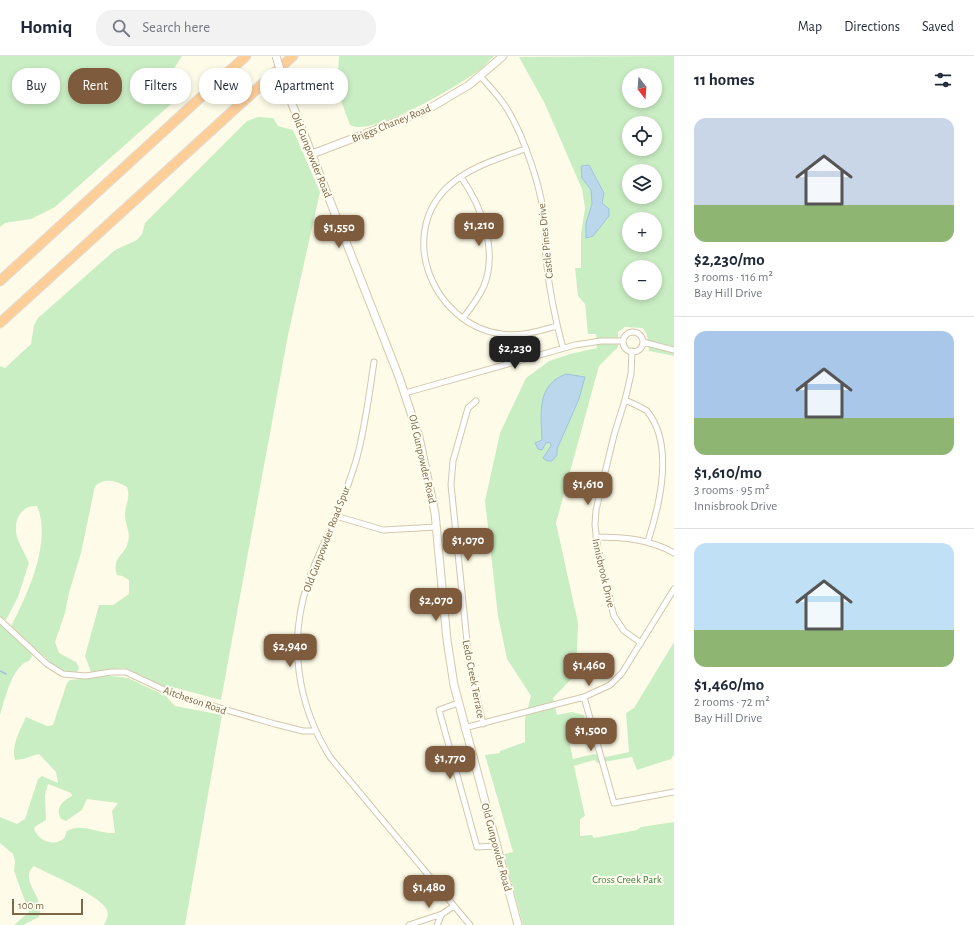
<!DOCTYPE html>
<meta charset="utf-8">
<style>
body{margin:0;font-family:"Alegreya Sans",sans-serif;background:#f2f2f3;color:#1f2937;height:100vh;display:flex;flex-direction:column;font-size:15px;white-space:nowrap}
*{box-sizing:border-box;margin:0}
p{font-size:13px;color:#747a83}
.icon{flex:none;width:22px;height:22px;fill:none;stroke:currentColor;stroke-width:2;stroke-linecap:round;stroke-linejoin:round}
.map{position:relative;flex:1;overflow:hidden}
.side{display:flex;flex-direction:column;background:#fff;width:300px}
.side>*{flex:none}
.guide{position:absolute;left:12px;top:12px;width:380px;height:36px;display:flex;gap:8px}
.needle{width:26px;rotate:163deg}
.fabs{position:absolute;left:622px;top:12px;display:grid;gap:8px}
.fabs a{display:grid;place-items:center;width:40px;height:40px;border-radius:50%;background:#fff;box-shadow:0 2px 6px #0003;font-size:20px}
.scale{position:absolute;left:12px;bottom:10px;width:71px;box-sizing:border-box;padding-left:4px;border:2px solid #7c6848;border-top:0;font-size:11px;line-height:14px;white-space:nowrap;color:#7c6848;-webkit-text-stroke:3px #fffdf0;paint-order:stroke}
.price{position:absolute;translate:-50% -34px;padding:0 9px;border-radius:8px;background:#7e5b3c;color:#fff;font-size:13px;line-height:26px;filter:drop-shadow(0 1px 2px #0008)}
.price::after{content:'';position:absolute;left:50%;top:24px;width:12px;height:9px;margin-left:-6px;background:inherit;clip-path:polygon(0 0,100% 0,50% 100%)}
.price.on{background:#222;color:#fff}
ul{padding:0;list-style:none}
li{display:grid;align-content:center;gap:8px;height:212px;padding:0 20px}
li+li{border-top:1px solid #e0e1e3}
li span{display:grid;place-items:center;height:124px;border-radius:12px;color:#555}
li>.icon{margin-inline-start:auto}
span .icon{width:72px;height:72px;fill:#fffc;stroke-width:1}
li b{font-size:17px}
h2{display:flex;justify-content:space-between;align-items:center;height:48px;padding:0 20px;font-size:17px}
.pill{padding:0 14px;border-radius:16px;background:#fff;box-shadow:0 2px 6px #0003;font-size:14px;line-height:36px}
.pill.on{background:#7e5b3c;color:#fff}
header{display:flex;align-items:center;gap:24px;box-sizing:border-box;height:56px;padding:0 20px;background:#fff;border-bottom:1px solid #e0e1e3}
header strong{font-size:19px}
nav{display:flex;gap:22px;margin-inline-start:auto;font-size:14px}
.search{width:280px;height:36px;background:#f2f2f3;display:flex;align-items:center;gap:10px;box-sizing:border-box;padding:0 14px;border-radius:16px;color:#747a83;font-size:15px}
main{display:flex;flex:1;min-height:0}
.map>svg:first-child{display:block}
.green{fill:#caeec4;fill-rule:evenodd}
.water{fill:#bad7eb;stroke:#9fc3de}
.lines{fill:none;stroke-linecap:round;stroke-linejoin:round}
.stream{stroke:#9fc3de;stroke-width:1.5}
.street-casing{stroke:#d3c7ac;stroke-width:7}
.secondary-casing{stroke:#d6c9a9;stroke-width:9}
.highway-casing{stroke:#e0dbd3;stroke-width:11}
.street{stroke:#fff;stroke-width:5}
.secondary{stroke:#fff;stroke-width:7}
.highway{stroke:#fece99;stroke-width:9}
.secondary-bridge-casing{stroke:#d6c9a9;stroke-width:9;stroke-linecap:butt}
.secondary-bridge{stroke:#fff;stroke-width:7}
.labels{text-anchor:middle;stroke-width:4;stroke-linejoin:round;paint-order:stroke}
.street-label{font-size:11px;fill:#7c6848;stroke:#fffdf0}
.park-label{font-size:11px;fill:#41833f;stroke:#fffdf0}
</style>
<header>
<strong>Homiq</strong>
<div class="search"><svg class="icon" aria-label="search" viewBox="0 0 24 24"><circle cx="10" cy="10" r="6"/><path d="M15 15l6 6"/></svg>Search here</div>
<nav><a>Map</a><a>Directions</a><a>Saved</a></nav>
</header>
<main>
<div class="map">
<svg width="674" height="869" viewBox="0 0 674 869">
<rect width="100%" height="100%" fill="#fefce8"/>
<!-- green -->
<path class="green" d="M0,0h182l-14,22 11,12v7l-124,110 -24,12 -26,4 -5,4z
M339,0h155c-4,4 -9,9 -13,13 -20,15 -109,69 -131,56l-13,-35z
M674,0v300l-25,-5 -2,-16 -4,-7 -18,-1 -7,5v15l-19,19 -43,157 22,100 -2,51 -23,24 4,17 15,-3 12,3 3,13 -18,12 4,19 21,-5 12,3 23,-5 -3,-39 8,-5 40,-66v113l-3,4 -34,11 -5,-13 -34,6 -4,-3 -20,6 11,50 -5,3v17l12,-1 2,3 43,-8 4,-3 33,-5v103h-151l-19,-71 9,-2 -28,-97 15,-2v-2l25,-9v-23l6,-23 -24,-37 -9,-43 -13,-115 15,-68 26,-55 23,-17 21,-7 27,-6 -1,-14h-8l-3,-30 -7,-8 -3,-28h6v-34l4,-26 -3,-19 -37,-85 -26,-47zM629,19h26v26h-26zM629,67h26v26h-26zM629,115h26v26h-26zM629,163h26v26h-26zM629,211h26v26h-26z
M258,61l15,1 5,8 15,4 27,62 -32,143 -67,365 -45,-12 -8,2 -25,-14 -20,-8 -32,4 -6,-16 14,-51h14l16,-11v-14l-7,-4 -5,-1c-6,-18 8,-19 11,-33 3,-10 -3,-17 -3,-27 0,-11 6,-17 2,-28 -11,-6 -21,-10 -32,-1l-14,67 -12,40 -4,20 -10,29 4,11 17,9 3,5 -1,4 -4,2 -13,-1 -50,-46c17,-32 41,-85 26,-120 -18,-1 -25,18 -19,34 3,8 8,15 11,23l-11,34 -12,23 -6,-3v-251l5,2 26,-24 3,-19 4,-7 77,-68 22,-10 5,-6 3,-11 102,-102z
M0,567l30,28 2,5 -3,5c-17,4 -24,39 -29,54z
M101,619l27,3 38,18 9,10 47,9 -37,210h-81c3,-6 6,-12 1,-18 -9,-13 -56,-33 -71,-41 -14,11 5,28 6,41 0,3 0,7 -1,10l-16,8h-9l15,-13 -15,-41 1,-10 -2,-7 -13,-11v-26l17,7 8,-5 13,-40 4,-3 16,7 -2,-11 -17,-18c-8,2 -16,6 -24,6 -4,-16 5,-29 11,-43l21,9 6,-1 14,-42 3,-3 21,-2zM48,728l23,9 1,3c-10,5 -17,12 -11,23l5,2 16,-11 5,-11 31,4 -6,8 3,22c-16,1 -34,-11 -48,-2 -2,3 -1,6 -4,8 -10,8 -25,1 -29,-10l2,-3 10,-6 -1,-25z"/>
<!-- water -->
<path class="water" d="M589,109l15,28 -2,10 7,6v7l-16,20 -7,2v-15l6,-19 -1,-14 -9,-12 -1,-12z
M566,318l19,3 -6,22 -22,50v6l-5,6h-5l-4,-3 8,-12 -1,-4 -4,1 -4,7 -4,-1 -3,-6 7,-3c-1,-26 -6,-55 24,-66z"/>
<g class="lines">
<!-- stream -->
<path class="stream" d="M0,615l6,3"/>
<defs>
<path id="street" d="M480,20c11,12 23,24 30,38 15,26 30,72 34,101 2,15 1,29 2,43 3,30 9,61 17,90
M525,93c-25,9 -53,17 -74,35 -56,48 -19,140 50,150 19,3 38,-3 56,-8
M461,121c21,30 37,73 23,109 -5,11 -13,22 -21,32
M623 286a10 10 0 1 1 20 0a10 10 0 1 1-20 0Z
M643,286l31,8
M632,295l-1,23 -6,26 -11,35 -18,75 -1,15 4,34 15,57 10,15 17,12
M374,306c-5,33 -9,67 -18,99 -6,18 -12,37 -19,54 -10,22 -21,44 -29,67 -20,60 -11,122 22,175l140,168
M405,337l170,-48 26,-4h22
M625,344c7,3 16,7 22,11 27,33 14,90 1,130
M476,345l-8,7 -15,53 -2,24 18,176 14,63
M336,460l47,14 54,-3
M596,481c27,0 54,2 78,16
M0,564l47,44 16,10 23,2 25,-4h15l49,23 100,29 28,7h12
M297,594l11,-3 2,-4 -2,-6 -11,-1
M584,641l30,106 60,-11
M458,647l-19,7 38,137 19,-1
M464,672l120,-31 26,-12 12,-12 52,-84
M409,869l33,-11 12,-8
M437,869l5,-11"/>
<path id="secondary" d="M285,30l114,291 20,60 16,76 12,127 7,45 64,240
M312,98l113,-43 44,-26 34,-29"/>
<path id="highway" d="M0,225l246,-225
M0,267l293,-267"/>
</defs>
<!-- street casing -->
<use href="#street" class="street-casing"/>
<!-- secondary casing -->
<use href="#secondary" class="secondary-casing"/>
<!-- highway casing -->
<use href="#highway" class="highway-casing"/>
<!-- street -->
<use href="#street" class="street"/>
<!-- secondary -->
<use href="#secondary" class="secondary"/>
<!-- highway -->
<use href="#highway" class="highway"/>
<defs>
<path id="secondary-bridge" d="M276,0l9,30"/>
</defs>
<!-- secondary-bridge casing -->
<use href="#secondary-bridge" class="secondary-bridge-casing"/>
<!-- secondary-bridge -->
<use href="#secondary-bridge" class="secondary-bridge"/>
</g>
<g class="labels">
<!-- street labels -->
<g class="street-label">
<text transform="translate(391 67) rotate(-22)" y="4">Briggs Chaney Road</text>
<text transform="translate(312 99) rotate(68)" y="4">Old Gunpowder Road</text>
<text transform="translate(545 185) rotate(-96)" y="4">Castle Pines Drive</text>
<text transform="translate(423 403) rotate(77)" y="4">Old Gunpowder Road</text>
<text transform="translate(326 483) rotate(-69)" y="4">Old Gunpowder Road Spur</text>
<text transform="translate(604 517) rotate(77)" y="4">Innisbrook Drive</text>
<text transform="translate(474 623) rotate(79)" y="4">Ledo Creek Terrace</text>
<text transform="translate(195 644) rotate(19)" y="4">Aitcheson Road</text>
<text transform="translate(497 791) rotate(75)" y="4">Old Gunpowder Road</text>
</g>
<!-- park labels -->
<g class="park-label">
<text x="627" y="827">Cross Creek Park</text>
</g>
</g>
</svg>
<div class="fabs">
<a><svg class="needle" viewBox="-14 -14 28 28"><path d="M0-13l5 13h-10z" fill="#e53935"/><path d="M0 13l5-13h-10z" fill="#747a83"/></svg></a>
<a><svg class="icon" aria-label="locate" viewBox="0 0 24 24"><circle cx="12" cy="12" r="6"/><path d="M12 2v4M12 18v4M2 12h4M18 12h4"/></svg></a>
<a><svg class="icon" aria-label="layers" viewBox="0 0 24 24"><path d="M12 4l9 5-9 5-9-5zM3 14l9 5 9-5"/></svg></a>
<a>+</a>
<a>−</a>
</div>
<div class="scale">100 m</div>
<b class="price" style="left:479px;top:191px">$1,210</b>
<b class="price" style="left:339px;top:193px">$1,550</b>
<b class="price on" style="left:515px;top:314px">$2,230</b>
<b class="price" style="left:588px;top:450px">$1,610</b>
<b class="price" style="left:468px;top:506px">$1,070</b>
<b class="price" style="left:436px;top:566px">$2,070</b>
<b class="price" style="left:290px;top:612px">$2,940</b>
<b class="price" style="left:589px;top:631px">$1,460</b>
<b class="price" style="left:591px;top:696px">$1,500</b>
<b class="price" style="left:450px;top:724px">$1,770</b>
<b class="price" style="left:429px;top:853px">$1,480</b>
<div class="guide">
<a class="pill">Buy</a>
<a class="pill on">Rent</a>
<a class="pill">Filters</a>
<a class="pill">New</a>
<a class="pill">Apartment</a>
</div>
</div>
<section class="side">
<h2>11 homes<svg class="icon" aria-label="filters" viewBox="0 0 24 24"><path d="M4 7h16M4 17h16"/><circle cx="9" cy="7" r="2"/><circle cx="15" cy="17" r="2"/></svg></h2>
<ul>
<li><span style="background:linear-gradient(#c9d6e8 70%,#8fb573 0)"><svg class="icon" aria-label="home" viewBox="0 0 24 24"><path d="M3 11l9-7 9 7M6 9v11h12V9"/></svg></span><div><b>$2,230/mo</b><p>3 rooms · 116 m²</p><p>Bay Hill Drive</p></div></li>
<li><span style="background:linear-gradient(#a9c7e8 70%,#8fb573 0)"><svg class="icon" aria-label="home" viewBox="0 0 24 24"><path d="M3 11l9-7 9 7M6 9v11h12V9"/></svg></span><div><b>$1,610/mo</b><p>3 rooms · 95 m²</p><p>Innisbrook Drive</p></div></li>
<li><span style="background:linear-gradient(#bfe0f5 70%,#8fb573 0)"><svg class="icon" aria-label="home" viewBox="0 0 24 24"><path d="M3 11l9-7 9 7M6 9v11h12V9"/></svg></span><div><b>$1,460/mo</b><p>2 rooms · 72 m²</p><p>Bay Hill Drive</p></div></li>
</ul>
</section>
</main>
